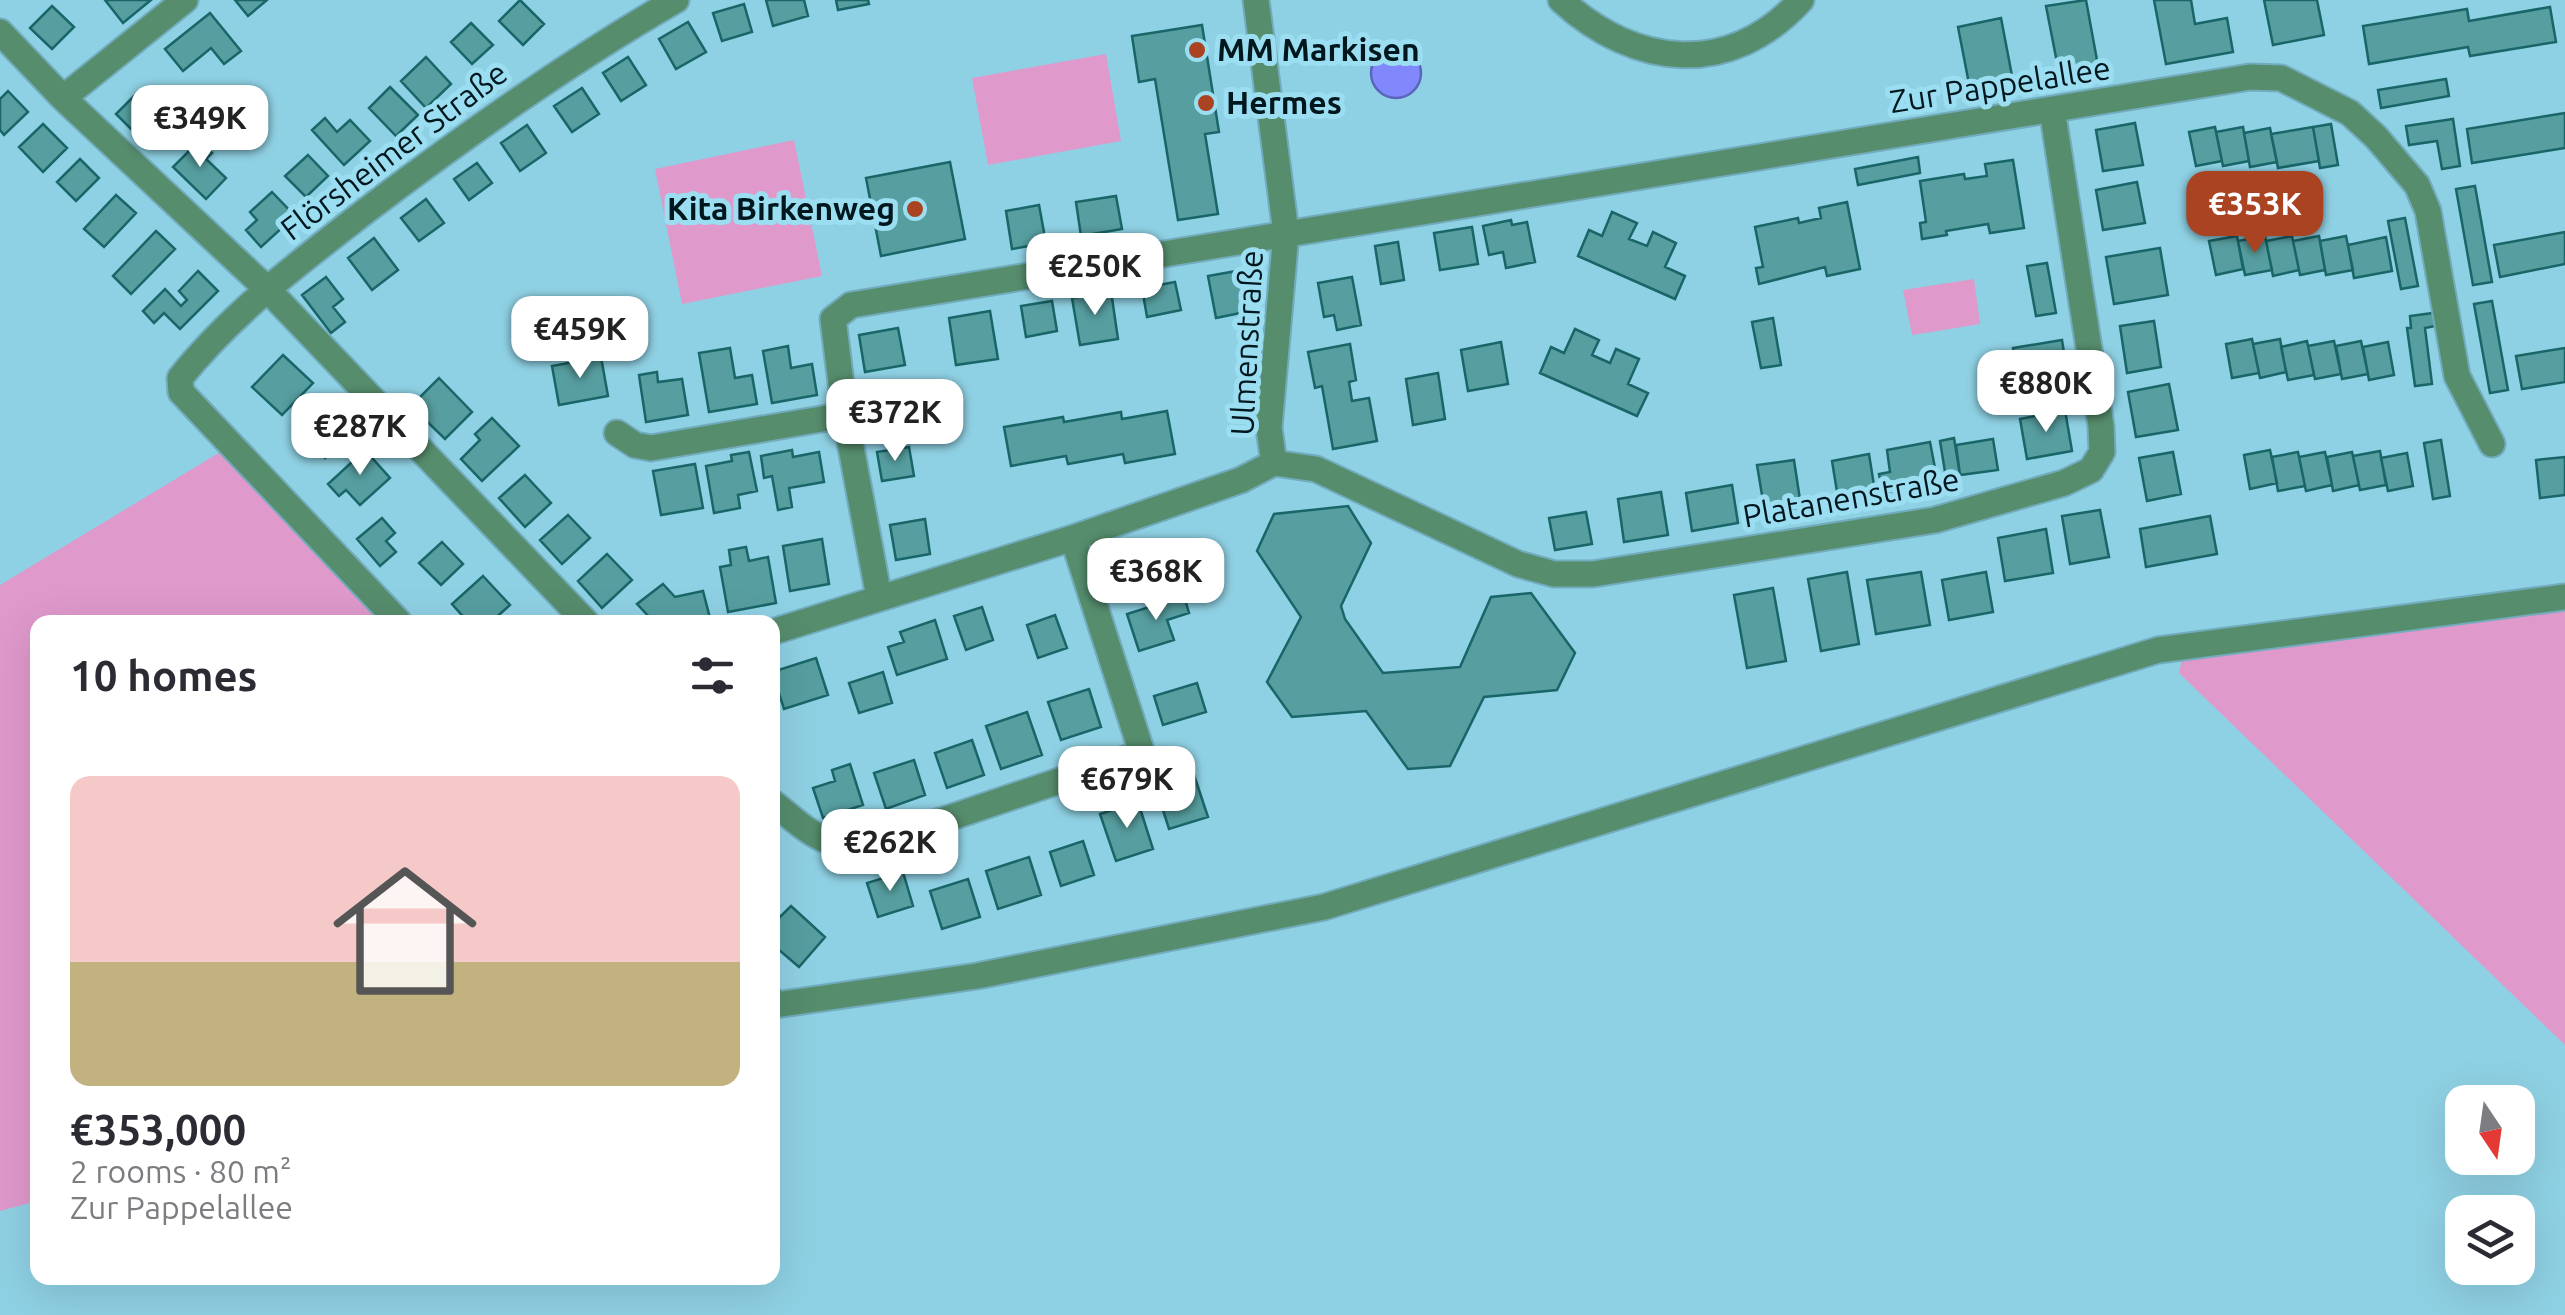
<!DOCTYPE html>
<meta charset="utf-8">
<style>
body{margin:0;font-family:Ubuntu,sans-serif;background:#f7f7f7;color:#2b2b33;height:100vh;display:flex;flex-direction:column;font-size:38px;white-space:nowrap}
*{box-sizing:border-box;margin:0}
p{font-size:32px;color:#7c7c81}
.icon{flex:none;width:55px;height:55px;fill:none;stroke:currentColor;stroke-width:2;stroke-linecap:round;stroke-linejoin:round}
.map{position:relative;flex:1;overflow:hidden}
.panel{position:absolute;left:30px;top:615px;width:750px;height:670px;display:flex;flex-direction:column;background:#fff;border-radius:20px;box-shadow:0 10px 40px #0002}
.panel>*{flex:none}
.needle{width:65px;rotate:167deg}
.tools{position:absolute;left:2445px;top:1085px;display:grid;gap:20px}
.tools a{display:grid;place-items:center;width:90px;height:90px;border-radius:20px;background:#fff;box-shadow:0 10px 40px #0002;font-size:50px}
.price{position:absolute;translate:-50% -85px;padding:0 22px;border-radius:20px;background:#fff;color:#222;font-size:32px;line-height:65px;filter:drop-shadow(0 2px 5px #0008)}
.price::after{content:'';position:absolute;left:50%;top:60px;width:30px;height:22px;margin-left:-15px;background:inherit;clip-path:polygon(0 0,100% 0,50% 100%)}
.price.selected{background:#aa4321;color:#fff}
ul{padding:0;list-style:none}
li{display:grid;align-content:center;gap:20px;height:530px;padding:0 40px}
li+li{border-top:2px solid #e1e1e2}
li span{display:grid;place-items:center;height:310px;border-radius:20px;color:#555}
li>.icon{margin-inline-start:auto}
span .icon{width:180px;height:180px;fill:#fffc;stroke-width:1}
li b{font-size:42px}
h2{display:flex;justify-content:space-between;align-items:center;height:120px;padding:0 40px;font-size:42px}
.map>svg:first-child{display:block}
.green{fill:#df99cb}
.water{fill:#8088fb;stroke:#5a66b9;stroke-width:2.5}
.building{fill:#579ea0;stroke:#186668;stroke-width:2.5}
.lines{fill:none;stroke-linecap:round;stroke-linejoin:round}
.minor-casing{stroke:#72acbc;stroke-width:29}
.minor{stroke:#568d6d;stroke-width:25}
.poi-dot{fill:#aa4321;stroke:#9cdef1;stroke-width:4}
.labels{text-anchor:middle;stroke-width:10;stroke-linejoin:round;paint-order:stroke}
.poi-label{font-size:32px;font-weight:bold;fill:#00171e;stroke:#9cdef1;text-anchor:start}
.street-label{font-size:32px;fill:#00171e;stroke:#9cdef1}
</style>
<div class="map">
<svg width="2565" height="1315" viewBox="0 0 2565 1315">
<rect width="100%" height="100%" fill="#8fd1e4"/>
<!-- green -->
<path class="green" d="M1106,54l15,87 -133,24 -16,-87z
M794,140l28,136 -140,28 -27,-135z
M1974,279l6,45 -68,11 -9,-45z
M222,451l165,171h-349l-1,579 -37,10v-626z
M2565,606v439l-386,-372 4,-19z"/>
<!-- water -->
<path class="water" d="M1371 73a25 25 0 1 1 50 0a25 25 0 1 1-50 0Z"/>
<!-- building -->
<path class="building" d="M105,0h46l-28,23z
M235,0h32l-19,16z
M520,0l24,24 -21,21 -24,-24z
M766,0h38l4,16 -35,10z
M836,0h32l1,4 -31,6z
M2086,0l13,71 -39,7 -14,-72z
M2154,0h37l4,24 32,-6 6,34 -67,12z
M2264,0h53l7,35 -51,10z
M744,4l8,28 -30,9 -9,-28z
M52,6l22,21 -22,22 -22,-21z
M2550,7l6,35 -86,14 -2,-9 -99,17 -6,-38 104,-17 2,12z
M210,13l31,38 -17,13 -13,-16 -28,23 -18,-22z
M2001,18l12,63 -43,8 -12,-62z
M688,22l18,30 -30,17 -17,-30z
M471,23l22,22 -21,19 -21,-22z
M1202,25l17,107 -14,2 13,80 -40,6 -23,-141 -16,3 -7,-46z
M426,57l25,27 -25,24 -25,-27z
M628,57l18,28 -25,16 -18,-28z
M2446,79l3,17 -68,12 -3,-18z
M390,87l28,28 -22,21 -27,-28z
M582,88l17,26 -27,18 -18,-26z
M8,91l20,21 -24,23 -4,-5v-31z
M138,92l23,22 -22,23 -23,-23z
M2565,113v35l-93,15 -5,-34z
M325,118l12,14 13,-12 20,21 -26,24 -32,-35z
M2453,119l7,47 -18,3 -5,-28 -28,4 -3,-19z
M2135,123l8,42 -40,6 -7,-41z
M43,124l24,24 -24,24 -24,-25z
M2331,124l7,41 -18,3 -7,-41z
M527,125l19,28 -26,18 -19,-28z
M2215,127l7,34 -26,5 -7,-34z
M2243,127l6,34 -26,5 -7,-34z
M2313,127l6,34 -41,7 -7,-34z
M2270,128l7,34 -27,5 -6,-34z
M199,141l13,12 -6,6 20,19 -20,21 -33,-32z
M308,155l20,21 -22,21 -21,-21z
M1918,157l2,16 -62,12 -3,-16z
M80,159l19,19 -23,23 -19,-19z
M2013,160l11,68 -34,5 -2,-9 -42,7 1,4 -25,4 -2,-16 6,-1 -6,-41 44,-7 1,5 22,-3 -2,-12z
M950,162l15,77 -84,17 -15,-78z
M477,163l15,20 -23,17 -15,-21z
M2137,182l8,41 -42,7 -7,-40z
M2475,186l17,96 -19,3 -17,-96z
M272,192l23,24 -34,31 -15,-17 11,-10 -7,-8z
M116,195l20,18 -32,34 -20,-18z
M1116,196l6,33 -41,7 -5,-34z
M426,199l18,24 -25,18 -18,-23z
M1847,202l13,67 -33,7 -2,-9 -66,17 -3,-16 7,-1 -8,-40 43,-9 1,5 22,-5 -2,-10z
M1039,205l7,38 -34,6 -6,-38z
M1612,212l25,11 -8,16 18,7 6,-14 23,11 -11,24 20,9 -10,23 -97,-43 11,-26 13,6z
M2405,218l13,68 -17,3 -13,-68z
M1511,220l1,5 15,-3 8,40 -29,6 -3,-16 -14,3 -6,-29z
M1472,227l6,37 -38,6 -6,-37z
M156,231l19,18 -44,45 -18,-18z
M2565,232v32l-65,13 -6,-32z
M2237,236l6,33 -27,6 -7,-34z
M2265,236l7,34 -27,5 -7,-34z
M2292,236l7,34 -26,6 -7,-35z
M2319,236l6,34 -25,5 -7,-34z
M2346,236l7,34 -27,5 -6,-34z
M2386,237l6,34 -38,7 -6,-33z
M374,238l24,32 -26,20 -24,-32z
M1398,242l6,38 -23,4 -6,-38z
M2160,248l8,47 -54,9 -8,-47z
M2047,263l9,50 -20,3 -9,-50z
M1242,270l8,41 -34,7 -8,-42z
M198,271l20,20 -38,38 -16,-16 -10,10 -11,-12 22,-22 16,17 6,-6 -8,-9z
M326,277l17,22 -10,8 12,15 -14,11 -29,-38z
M1352,277l9,48 -24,5 -3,-15 -10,2 -6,-34z
M1175,282l6,28 -34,7 -5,-29z
M1111,291l7,48 -38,6 -8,-47z
M1052,301l5,30 -31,6 -5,-31z
M2492,301l16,89 -18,3 -16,-89z
M990,311l8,48 -42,6 -7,-47z
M2433,313l2,13 -10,2 7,56 -17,2 -8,-58h4l-1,-12z
M1773,318l8,47 -20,3 -9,-46z
M2154,321l7,46 -34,6 -7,-47z
M898,328l7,37 -40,7 -6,-37z
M1575,329l24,11 -7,15 18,8 6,-14 23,10 -11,25 20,9 -11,23 -97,-43 11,-26 13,6z
M2252,339l7,34 -27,5 -6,-34z
M2280,339l6,33 -26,6 -7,-34z
M2062,340l6,38 -49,8 -6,-38z
M2307,341l7,34 -26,5 -7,-33z
M2334,341l7,33 -26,5 -7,-33z
M2361,341l7,33 -26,5 -6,-33z
M1501,342l7,42 -40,7 -7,-41z
M2388,342l6,33 -25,5 -6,-33z
M1350,344l6,36 -7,2 3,19 17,-3 8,43 -44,8 -11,-63 -7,2 -7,-36z
M788,346l3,22 21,-4 5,31 -45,8 -9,-52z
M730,348l5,30 17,-3 5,29 -48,8 -10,-59z
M2565,348v34l-43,7 -6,-33z
M283,355l30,28 -31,32 -30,-28z
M601,357l7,39 -49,9 -7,-39z
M657,372l1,10 24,-3 6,36 -42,7 -7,-47z
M1438,373l7,46 -32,6 -7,-46z
M439,378l33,34 -27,27 -34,-33z
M2169,384l9,46 -42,7 -8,-45z
M903,385l8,41 -37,7 -7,-42z
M326,403l27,30 -28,25 -27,-30z
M2065,410l7,41 -45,8 -7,-40z
M1167,411l8,43 -50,9 -2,-9 -55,10 -2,-8 -55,10 -7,-39 59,-10 1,5 57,-10 1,7z
M492,418l27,28 -37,35 -21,-22 19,-19 -5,-6z
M1954,438l6,37 -14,3 -6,-37z
M1993,439l5,31 -38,5 -4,-30z
M2441,440l9,56 -17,3 -9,-56z
M1930,442l9,47 -56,6 -4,-21 11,-2 -3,-22z
M909,447l5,29 -32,5 -5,-29z
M365,450l25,28 -30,27 -14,-15 -7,6 -11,-12z
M792,450l1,7 26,-5 5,30 -35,6 3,19 -14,3 -6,-34 -8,2 -3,-22z
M2270,450l7,33 -27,6 -6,-34z
M2380,451l6,34 -26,5 -7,-34z
M749,452l8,39 -19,4 2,13 -26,5 -8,-47 26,-5 -1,-6z
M2173,452l8,42 -34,7 -8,-43z
M2298,452l7,34 -27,5 -6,-34z
M2325,452l7,33 -26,6 -7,-34z
M2352,452l7,33 -26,6 -6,-34z
M2407,453l6,33 -25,5 -7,-33z
M1869,454l7,44 -37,6 -7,-43z
M2565,457v38l-25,3 -4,-38z
M1794,460l8,53 -36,6 -9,-54z
M695,464l8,44 -42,7 -8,-44z
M525,475l26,28 -26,24 -26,-29z
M1732,485l6,38 -46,8 -6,-38z
M1661,492l7,43 -44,7 -6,-43z
M1348,506l23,37 -30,63 4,13 38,54 77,-6 31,-70 40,-4 44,60 -18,37 -73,7 -34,69 -42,3 -42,-58 -74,6 -25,-35 34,-65 -44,-66 17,-37z
M2100,510l9,47 -39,7 -8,-48z
M1586,512l6,32 -37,6 -6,-32z
M568,515l22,23 -28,26 -22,-24z
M2210,516l7,38 -71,13 -6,-38z
M382,518l13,15 -9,8 10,11 -16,14 -23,-27z
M925,519l5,35 -34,6 -6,-35z
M2046,529l7,44 -48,8 -7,-43z
M822,539l7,45 -39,7 -7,-45z
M442,542l21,22 -22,21 -22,-22z
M746,547l3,14 19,-4 8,46 -48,9 -8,-45 11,-2 -2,-15z
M1148,552l12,34 -37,13 -12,-35z
M607,554l25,26 -30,28 -24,-27z
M1847,572l12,72 -38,7 -13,-72z
M1921,572l9,53 -54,9 -9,-54z
M1986,572l7,40 -44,8 -7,-40z
M483,576l27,29 -19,17h-23l-16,-18z
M663,584l12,13 28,-6 8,31h-57l-17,-18z
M1773,588l13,73 -39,7 -13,-73z
M1184,596l5,17 -22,7 7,20 -35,11 -12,-37z
M982,607l11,33 -27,10 -12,-34z
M1055,615l12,33 -29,10 -11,-33z
M935,620l12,39 -50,16 -9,-28 16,-5 -4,-10z
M816,658l12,37 -44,14 -12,-37z
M883,672l9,31 -33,10 -10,-30z
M1197,683l9,29 -43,13 -9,-29z
M1089,689l12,38 -40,13 -13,-38z
M1027,712l15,43 -41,14 -15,-43z
M972,740l12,35 -37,13 -12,-35z
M914,760l11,35 -39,14 -12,-36z
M850,764l13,41 -40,13 -10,-30 22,-7 -3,-11z
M1194,775l14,42 -39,12 -13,-41z
M1138,802l15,47 -37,12 -16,-47z
M1083,841l11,34 -33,11 -11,-34z
M1029,857l12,38 -43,14 -12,-38z
M903,872l10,34 -35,11 -11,-34z
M968,879l12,38 -38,12 -12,-38z
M791,906l34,31 -26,30 -27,-23v-34l8,7z"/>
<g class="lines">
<defs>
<path id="minor" d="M1256,0l30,233 -17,195 5,35
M1561,0c74,68 169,78 240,0
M0,32l63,66 203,190 320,334
M63,98l122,-98
M617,433l18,12 16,3 194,-33
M1274,463l42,6 202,95 36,10h39l342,-54 129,-37 27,-13 11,-18 -1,-26 -49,-317
M879,597l-34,-182 -12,-96 18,-14 1399,-228 31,1 69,35 26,24 41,48 11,26 29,165 35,68
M399,622l-218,-230 -1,-14c53,-66 120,-116 187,-168 100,-76 200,-147 309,-210
M772,632l301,-94 168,-58 33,-17
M772,802c43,34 52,49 109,39l261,-88 -69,-215
M772,1000l3,5 202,-29 347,-69 834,-257 407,-53"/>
</defs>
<!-- minor casing -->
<use href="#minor" class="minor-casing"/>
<!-- minor -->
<use href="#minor" class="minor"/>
</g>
<!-- markers -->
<g class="poi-dot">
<circle cx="1197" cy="50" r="10"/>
<circle cx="1206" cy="103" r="10"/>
<circle cx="915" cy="209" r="10"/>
</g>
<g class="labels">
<!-- poi labels -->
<g class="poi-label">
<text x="1217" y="61">MM Markisen</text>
<text x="1226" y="114">Hermes</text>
<text x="895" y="220" text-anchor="end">Kita Birkenweg</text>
</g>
<!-- street labels -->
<g class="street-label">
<text transform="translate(2000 85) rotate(-9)" y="11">Zur Pappelallee</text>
<text transform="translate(394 151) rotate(-37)" y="11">Flörsheimer Straße</text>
<text transform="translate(1247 343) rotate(-87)" y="11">Ulmenstraße</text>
<text transform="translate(1851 498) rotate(-10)" y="11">Platanenstraße</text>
</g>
</g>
</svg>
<div class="tools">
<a><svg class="needle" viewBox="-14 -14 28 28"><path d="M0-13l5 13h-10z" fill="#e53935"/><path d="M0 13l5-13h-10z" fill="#7c7c81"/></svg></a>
<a><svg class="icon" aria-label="layers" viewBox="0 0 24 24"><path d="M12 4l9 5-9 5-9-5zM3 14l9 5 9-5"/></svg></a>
</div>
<b class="price" style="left:200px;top:170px">€349K</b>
<b class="price selected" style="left:2255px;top:256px">€353K</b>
<b class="price" style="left:1095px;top:318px">€250K</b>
<b class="price" style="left:580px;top:381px">€459K</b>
<b class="price" style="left:2046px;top:435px">€880K</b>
<b class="price" style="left:895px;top:464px">€372K</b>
<b class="price" style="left:360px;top:478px">€287K</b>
<b class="price" style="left:1156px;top:623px">€368K</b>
<b class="price" style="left:1127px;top:831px">€679K</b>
<b class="price" style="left:890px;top:894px">€262K</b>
<section class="panel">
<h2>10 homes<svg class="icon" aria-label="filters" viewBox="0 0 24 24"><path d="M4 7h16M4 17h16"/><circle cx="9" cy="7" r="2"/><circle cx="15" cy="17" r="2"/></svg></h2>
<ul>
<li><span style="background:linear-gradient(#f6c9c9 60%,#c2b280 0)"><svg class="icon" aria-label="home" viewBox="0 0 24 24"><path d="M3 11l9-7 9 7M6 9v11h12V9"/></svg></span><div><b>€353,000</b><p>2 rooms · 80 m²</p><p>Zur Pappelallee</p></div></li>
</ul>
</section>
</div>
